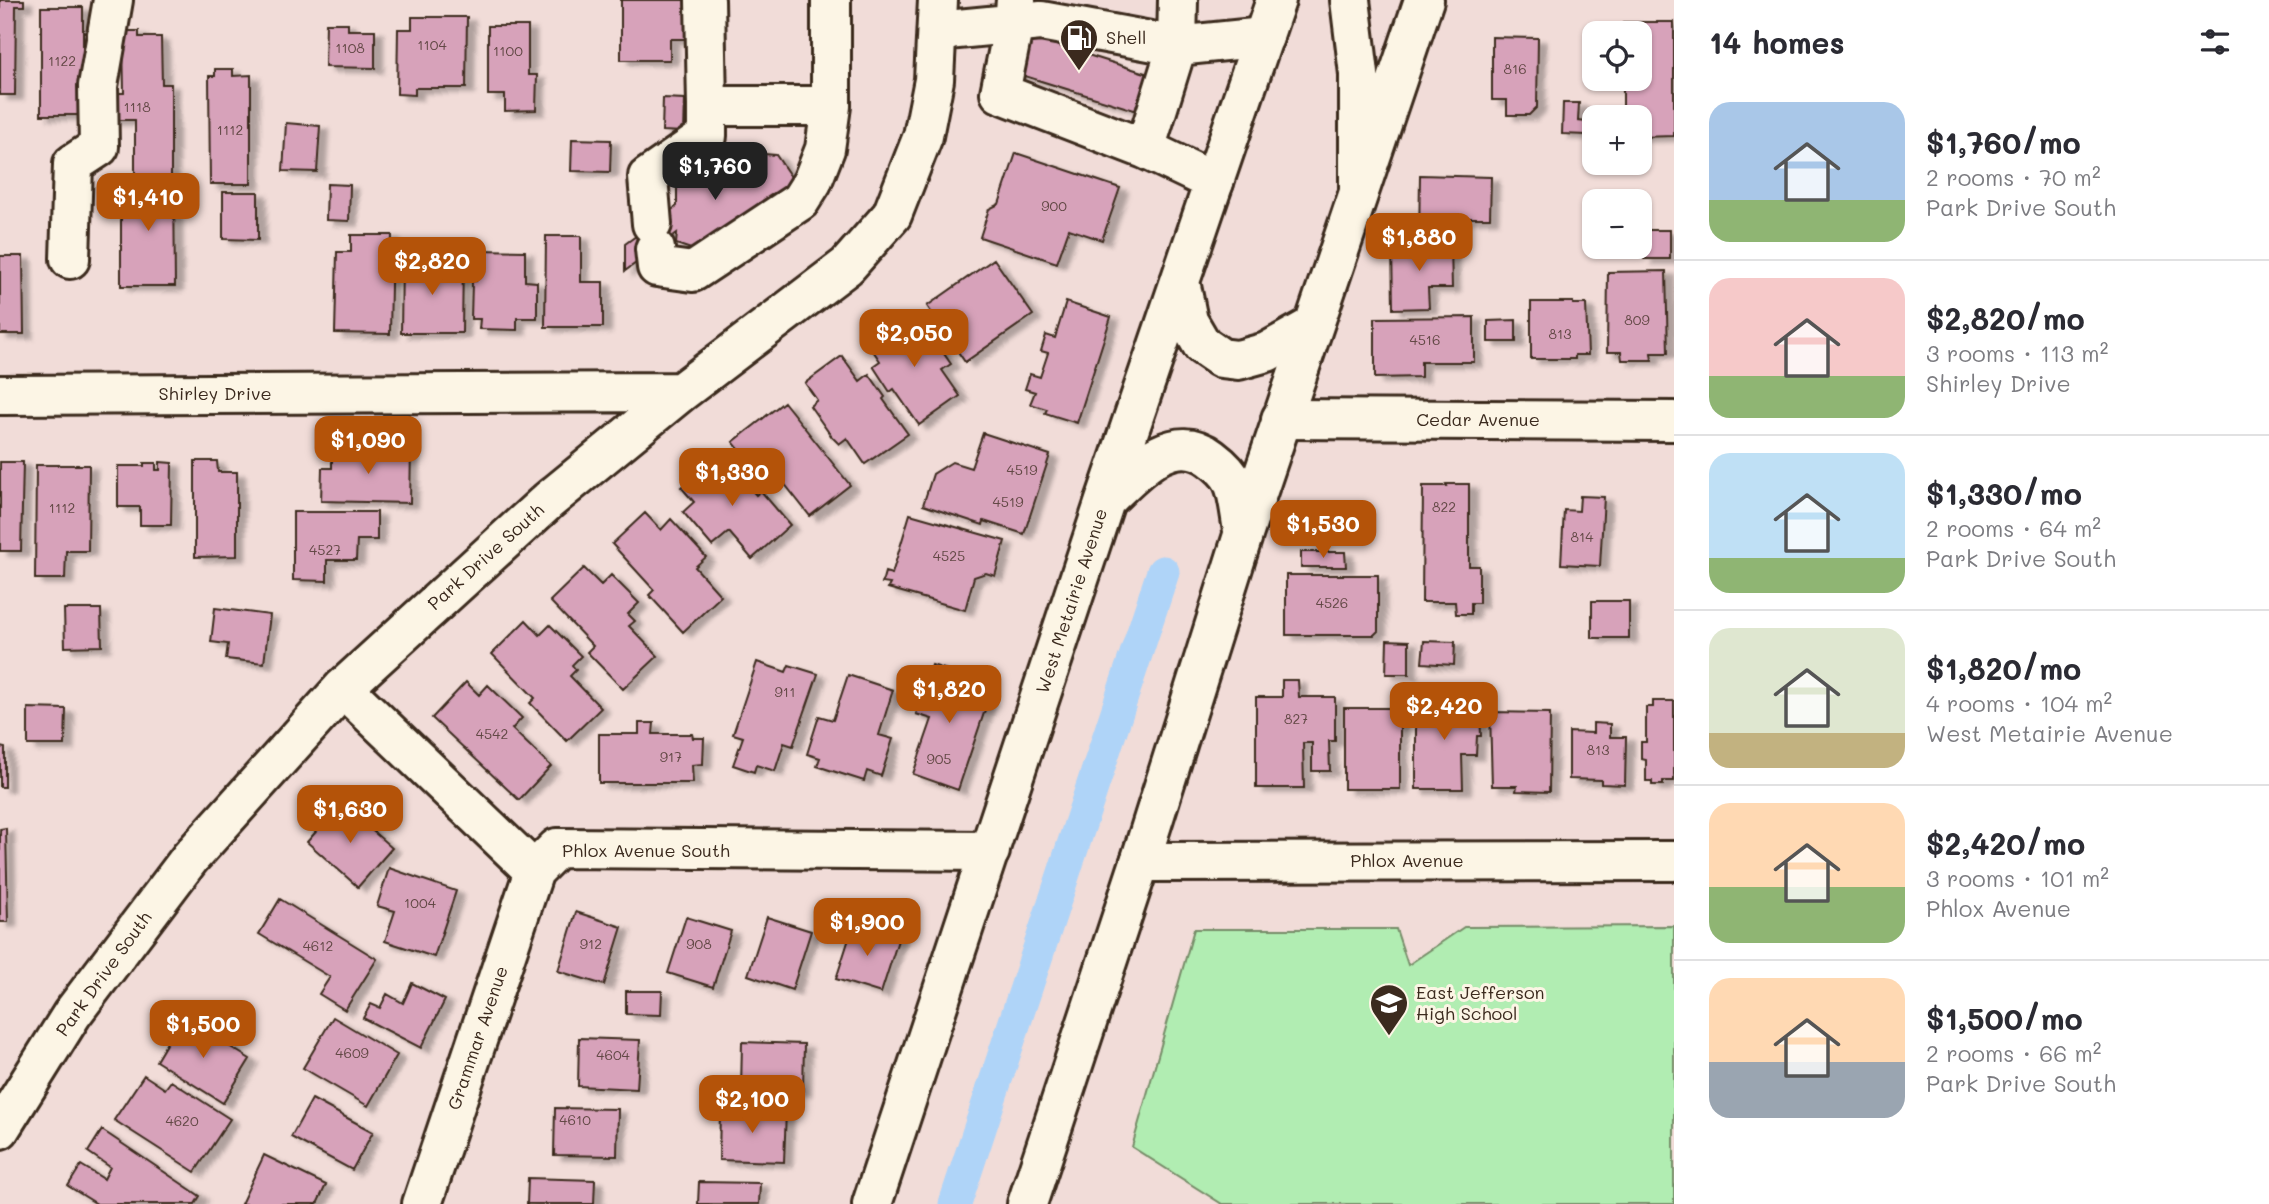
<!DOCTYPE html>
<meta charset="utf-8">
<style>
body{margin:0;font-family:Mali,sans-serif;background:#f2f2f3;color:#2b2b33;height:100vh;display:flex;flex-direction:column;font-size:26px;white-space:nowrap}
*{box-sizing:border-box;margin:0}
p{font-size:23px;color:#7c7c81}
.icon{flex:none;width:38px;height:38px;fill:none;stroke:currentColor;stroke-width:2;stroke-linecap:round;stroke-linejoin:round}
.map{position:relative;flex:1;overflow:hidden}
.panel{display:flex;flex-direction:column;background:#fff;width:595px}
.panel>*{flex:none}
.tools{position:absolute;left:1582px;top:21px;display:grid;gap:14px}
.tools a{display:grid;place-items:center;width:70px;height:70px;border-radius:14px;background:#fff;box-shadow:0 2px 5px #0004;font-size:35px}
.price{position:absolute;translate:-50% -60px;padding:0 16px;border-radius:14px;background:#b45309;color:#fff;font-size:23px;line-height:46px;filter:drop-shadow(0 2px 4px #0008)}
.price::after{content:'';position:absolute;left:50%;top:42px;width:21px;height:16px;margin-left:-10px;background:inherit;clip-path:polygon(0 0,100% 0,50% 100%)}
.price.selected{background:#222;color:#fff}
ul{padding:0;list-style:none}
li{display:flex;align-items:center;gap:21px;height:175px;padding:0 35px}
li+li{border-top:2px solid #e1e1e2}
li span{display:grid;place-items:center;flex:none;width:196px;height:140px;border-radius:21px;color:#555}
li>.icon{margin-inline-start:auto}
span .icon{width:84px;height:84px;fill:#fffc;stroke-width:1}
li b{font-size:30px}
h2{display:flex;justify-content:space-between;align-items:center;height:84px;padding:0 35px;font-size:30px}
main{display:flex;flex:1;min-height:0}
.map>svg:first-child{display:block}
.green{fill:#b1edb2;stroke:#768c68;stroke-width:2}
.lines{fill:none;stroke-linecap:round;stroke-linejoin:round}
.canal{stroke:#afd4f8;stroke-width:33}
.building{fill:#d7a2ba;stroke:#3b2a1e;stroke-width:2;filter:url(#shadow)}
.minor-casing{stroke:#3b2a1e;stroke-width:44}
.major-casing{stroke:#3b2a1e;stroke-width:44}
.highway-casing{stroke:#3b2a1e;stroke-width:44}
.minor{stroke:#fcf5e5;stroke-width:38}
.major{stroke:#fcf5e5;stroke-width:38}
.highway{stroke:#fcf5e5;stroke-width:38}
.labels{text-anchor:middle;stroke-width:6;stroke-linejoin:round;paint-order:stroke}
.number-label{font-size:14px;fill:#624845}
.poi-label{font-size:18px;fill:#3b2a1e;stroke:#fcf5e5;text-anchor:start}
.street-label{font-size:18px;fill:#3b2a1e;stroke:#fcf5e5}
</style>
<main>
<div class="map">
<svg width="1674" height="1204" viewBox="0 0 1674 1204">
<defs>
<filter id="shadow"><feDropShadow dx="8" dy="4.5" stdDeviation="2" flood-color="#0004"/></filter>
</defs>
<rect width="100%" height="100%" fill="#f1dcd8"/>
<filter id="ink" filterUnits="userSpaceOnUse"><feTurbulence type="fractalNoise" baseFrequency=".0143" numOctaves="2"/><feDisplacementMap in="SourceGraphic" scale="14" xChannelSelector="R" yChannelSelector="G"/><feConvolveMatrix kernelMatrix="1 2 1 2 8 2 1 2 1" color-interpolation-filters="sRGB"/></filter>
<g filter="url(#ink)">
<!-- green -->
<path class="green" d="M1674,926v278h-452l-90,-57 62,-218h202l12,36 56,-38z"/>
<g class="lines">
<!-- canal -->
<path class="canal" d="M955,1204l208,-632"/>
</g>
<!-- building -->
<path class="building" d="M0,0h24v6h-8l-1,89h-15z
M621,0h66v39h-17v21h-49z
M41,7h42v108h-42z
M412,17h55l-1,71h-51v7l-18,-1 1,-65h14z
M1623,22h51v114l-34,1v-20h-17v-38h17v-46h-17z
M326,23h22v7h27v38l-50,-1z
M488,26h40v49h9l-1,35 -31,1v-16h-17z
M126,31h13v6h22l1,47h9v94l-36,1v-59h-32v-27h21l-1,-55z
M1024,35l134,42 -11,37 -135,-42z
M1492,37l46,1 -1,69 -8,8h-22v-15h-15z
M215,69h18v7l18,-1v109h-41l-1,-108h6z
M663,98l22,1 -1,33 -22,-1z
M1563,103h16l-1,18 9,1v13l-25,-1z
M286,123l34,3 -3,46 -34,-1z
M572,139l39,1 -1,32 -39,-1z
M716,150l60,5 21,31 -94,67 -27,-9 1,-11 -52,38v-27l52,-38v-25z
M1016,153l104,35 -18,52 -33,-11 -12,34 -77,-26 9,-28 10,-5z
M1420,175l71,2 -1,41h-36l-1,23 -34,-1z
M121,180h53l1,106h-54z
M327,184l23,1 -1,36 -23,-1z
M223,192h35v48l-35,-1z
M1644,230h26v29h-26z
M351,235h41l-2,99 -55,-1 2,-81h14z
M546,236h35v46h22v45h-58z
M1451,244l1,44h-24l1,20 -36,1 -1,-64z
M478,250l47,1v30l12,1v36h-20v12l-38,-1 1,-10h-9l1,-38h4z
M0,256h23l1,78h-24z
M994,259l39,56 -68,47 -38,-56z
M402,261h61l-1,72h-61z
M1666,271l2,82h-17l1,7h-30l-1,-8h-14l1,-80z
M1066,302l45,15 -34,106 -32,-10 2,-4 -17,-5 5,-12 -10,-3 5,-15 10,3 8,-24 -7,-2 5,-16 9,3z
M1531,302h42v2h13l2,51h-13v4h-44z
M905,316l8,13 9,-7 29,42 -9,6 18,26 -41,29 -25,-36 -4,3 -17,-26 7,-5 -13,-19z
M1474,317v45h-53v15l-46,1v-60z
M1516,320v22h-28v-21z
M842,356l18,25 9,-7 16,23 -2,2 25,35 -43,30 -18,-26 -8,6 -7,-7 -22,-31 7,-6 -12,-17z
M784,402l66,83 -40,31 -34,-43 -11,8 -32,-39z
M983,433l67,22 -26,79 -40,-13 -1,4 -60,-20 10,-31 19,-12 19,6z
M332,447l79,2 -1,54 -89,-2 1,-33h10z
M720,453l36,42 5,-4 29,34 -38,34 -23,-27 -17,14 -29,-34 11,-10 -13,-15z
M195,461h22l1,11h19v84l-42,1z
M0,462h23l-2,89h-21z
M160,462l12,1 -1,62h-31v-18h-22v-41h26v-3h12v7h4z
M36,465h53l-1,86h-22l-1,28h-30z
M1446,484h23v82h10v37h-8v11h-15l-1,-12h-33l1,-116h24z
M1580,496l24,1 -4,69 -39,-2 3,-54 15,1z
M293,512h84v28h-20l-1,20h-29v21l-34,-1z
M645,513l16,17 10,-11 35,38 -11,10 26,29 -38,36 -34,-37 5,-5 -42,-46z
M910,514l95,27 -10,35 -9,-3 -12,4 -9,33 -77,-22 2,-4 -8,-1 3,-11 7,2z
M1301,552h44l1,15h-45z
M584,568l17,17 10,-10 28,28 -11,11 7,7 -6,5 29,30 -35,33 -36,-37 6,-6 -43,-45z
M1286,575h92v56l-4,4h-88z
M1592,601h37v37h-37z
M215,608l55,7 -6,48 -38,-4 2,-15 -17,-2z
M64,609h37l1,37 -37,1z
M526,620l14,15 10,-10 31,31 -9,9 4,5 -6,6 31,32 -34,33 -37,-38 5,-5 -43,-44z
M1387,640l22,1v33h-23z
M1424,641l31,1 -1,23 -32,-2z
M757,662l29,10 3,-7 29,9 -25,72 -9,-3 -9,28 -19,-6 -2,7 -21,-7 10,-28 -10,-3z
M932,665l54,18 -5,15 7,3 -30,89 -45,-16 19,-55 -16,-5z
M848,675l45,15 -14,45 14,4 -12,37 -14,-5 -3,10 -47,-15 3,-8 -13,-4 12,-38 14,4z
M1282,680h16l1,17h36v44h-6l1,30h-18v-28h-9l1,45h-48v-91h26z
M466,682l13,13 9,-10 34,33 -10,11 39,37 -32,34 -87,-82z
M1455,695l1,14h24l1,27h-4l-1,19h-14l1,34h-47v-79h3v-14z
M1653,701h21v80h-11v4h-11v-4h-6v-21l-5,-1v-17h5v-35h7z
M28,708l38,1 -1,36h-37z
M1344,708h56v81h-56z
M1490,712l60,1 -1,79 -33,-1 1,-5h-25z
M639,723h15l-1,11h39l1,4h11l-1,26 -11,1 1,18h-94v-49h40z
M1593,723l17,1v13h16l-1,48 -24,-1v-4l-32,-1v-47l24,1z
M0,747l5,1v39h-5z
M341,803l51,45 -34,39 -51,-45z
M6,828l2,94h-8v-93z
M389,868l67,23 -22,66 -49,-16 10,-30 -18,-5z
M280,899l97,60 -32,51 -26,-16 11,-17 -71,-43z
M576,912l46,15 -18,58 -46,-14z
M686,917l45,14 -18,56 -45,-14z
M767,917l44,14 -19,59 -44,-15z
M854,923l45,14 -18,56 -45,-14z
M412,983l33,17 -24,48 -58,-30 8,-14 9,4 7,-14 16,9z
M626,991h36l-1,24 -35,-1z
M182,1017l68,42 -27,44 -67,-42z
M333,1017l64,38 -29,51 -65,-38z
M579,1038l61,2 -3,49 -59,-3z
M742,1042l62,2 -1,47 -62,-1z
M144,1075l21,14 6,-8 59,38 -35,53 -81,-52z
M312,1099l61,33 -21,38 -61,-33z
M555,1108l63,1 -1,47 -63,-1z
M720,1109l66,2 -2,51 -65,-2z
M102,1130l98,66 -5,8h-98l-29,-18 13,-21 23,14 6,-12 -22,-15z
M264,1155l62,30 -9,19h-76z
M528,1178l67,2 -1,24h-67z
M699,1182l61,1 -1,21h-61z"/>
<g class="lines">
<defs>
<path id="minor" d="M705,0l2,106h124v-106
M1016,0l-2,23 -14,70 145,56
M1178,0l-1,46 -32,103 69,33
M937,31l104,-10 136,25 87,-9
M652,224l-4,-47 59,-41v-30
M655,249l2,18 36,5 107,-71 12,-19 13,-33 6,-43
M70,259l3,-95 26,-17 -1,-61 15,-86
M0,395l681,-3
M1281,419l393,2
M343,688l191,183
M1140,862l534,-1
M0,1129l72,-115 118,-156 153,-170 206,-188 132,-108 166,-126 45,-51 31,-79 11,-56 4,-80
M422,1204l112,-333 23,-23 433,3"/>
<path id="major" d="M1180,281l8,40 14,24 19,13 17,2 29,-8 46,-26
M1110,496c26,-25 63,-67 101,-38 8,6 18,15 22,24 6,14 7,33 10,48
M872,1204l233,-703 171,-501
M1027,1204l113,-342 104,-330 180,-532"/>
<path id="highway" d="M1350,0l9,74v116"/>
</defs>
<!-- minor casing -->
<use href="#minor" class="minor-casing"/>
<!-- major casing -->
<use href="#major" class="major-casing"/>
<!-- highway casing -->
<use href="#highway" class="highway-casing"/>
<!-- minor -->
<use href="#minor" class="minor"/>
<!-- major -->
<use href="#major" class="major"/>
<!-- highway -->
<use href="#highway" class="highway"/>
</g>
</g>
<!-- icons -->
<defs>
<symbol id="fuel-pin" viewBox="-11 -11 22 30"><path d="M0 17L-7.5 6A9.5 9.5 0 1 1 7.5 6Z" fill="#3b2a1e" stroke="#fcf5e5"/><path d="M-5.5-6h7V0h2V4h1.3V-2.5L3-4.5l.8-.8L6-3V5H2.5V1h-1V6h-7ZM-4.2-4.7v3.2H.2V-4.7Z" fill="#fff"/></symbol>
<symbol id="school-pin" viewBox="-11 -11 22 30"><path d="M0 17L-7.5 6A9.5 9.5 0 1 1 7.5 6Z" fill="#3b2a1e" stroke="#fcf5e5"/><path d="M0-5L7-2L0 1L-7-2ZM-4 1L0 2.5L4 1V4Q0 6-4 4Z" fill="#fff"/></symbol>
</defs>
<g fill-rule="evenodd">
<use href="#fuel-pin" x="1057" y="16" width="44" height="60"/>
<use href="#school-pin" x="1367" y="981" width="44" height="60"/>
</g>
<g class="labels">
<!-- number labels -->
<g class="number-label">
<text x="432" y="50">1104</text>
<text x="350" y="53">1108</text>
<text x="508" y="56">1100</text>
<text x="62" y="66">1122</text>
<text x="1515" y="74">816</text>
<text x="137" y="112">1118</text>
<text x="230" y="135">1112</text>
<text x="1054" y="211">900</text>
<text x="1637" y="325">809</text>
<text x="1560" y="339">813</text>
<text x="1425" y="345">4516</text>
<text x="1022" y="475">4519</text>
<text x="1008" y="507">4519</text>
<text x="1444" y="512">822</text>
<text x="62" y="513">1112</text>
<text x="1582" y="542">814</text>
<text x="325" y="555">4527</text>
<text x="949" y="561">4525</text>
<text x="1332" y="608">4526</text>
<text x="785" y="697">911</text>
<text x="1296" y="724">827</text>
<text x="492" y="739">4542</text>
<text x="1598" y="755">813</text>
<text x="671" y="762">917</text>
<text x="939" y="764">905</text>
<text x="420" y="908">1004</text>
<text x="591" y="949">912</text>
<text x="699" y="949">908</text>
<text x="318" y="951">4612</text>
<text x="352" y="1058">4609</text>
<text x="613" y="1060">4604</text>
<text x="575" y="1125">4610</text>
<text x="182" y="1126">4620</text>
</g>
<!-- poi labels -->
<g class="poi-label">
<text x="1106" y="44">Shell</text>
<text x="1416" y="999">East Jefferson<tspan x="1416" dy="21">High School</tspan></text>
</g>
<!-- street labels -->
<g class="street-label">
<text x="215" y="400">Shirley Drive</text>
<text x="1478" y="426">Cedar Avenue</text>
<text transform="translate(486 557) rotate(-42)" y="6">Park Drive South</text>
<text transform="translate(1072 601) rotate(-72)" y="6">West Metairie Avenue</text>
<text x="646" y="857">Phlox Avenue South</text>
<text x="1407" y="867">Phlox Avenue</text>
<text transform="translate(104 974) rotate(-54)" y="6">Park Drive South</text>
<text transform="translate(478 1038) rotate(-71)" y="6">Grammar Avenue</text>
</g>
</g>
</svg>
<div class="tools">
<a><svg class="icon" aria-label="locate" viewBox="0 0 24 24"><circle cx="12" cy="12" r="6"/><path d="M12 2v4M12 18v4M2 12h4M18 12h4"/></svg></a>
<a>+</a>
<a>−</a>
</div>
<b class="price selected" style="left:715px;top:202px">$1,760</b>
<b class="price" style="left:148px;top:233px">$1,410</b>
<b class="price" style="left:1419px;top:273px">$1,880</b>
<b class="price" style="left:432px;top:297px">$2,820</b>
<b class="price" style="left:914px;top:369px">$2,050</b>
<b class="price" style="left:368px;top:476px">$1,090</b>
<b class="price" style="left:732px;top:508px">$1,330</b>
<b class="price" style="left:1323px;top:560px">$1,530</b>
<b class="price" style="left:949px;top:725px">$1,820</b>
<b class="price" style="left:1444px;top:742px">$2,420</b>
<b class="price" style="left:350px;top:845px">$1,630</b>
<b class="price" style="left:867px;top:958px">$1,900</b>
<b class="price" style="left:203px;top:1060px">$1,500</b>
<b class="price" style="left:752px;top:1135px">$2,100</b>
</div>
<section class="panel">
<h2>14 homes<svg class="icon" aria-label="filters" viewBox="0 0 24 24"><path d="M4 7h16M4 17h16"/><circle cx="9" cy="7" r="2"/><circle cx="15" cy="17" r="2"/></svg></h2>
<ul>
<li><span style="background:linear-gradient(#a9c7e8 70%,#8fb573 0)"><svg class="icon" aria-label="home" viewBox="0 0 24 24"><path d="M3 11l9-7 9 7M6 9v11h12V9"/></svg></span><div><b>$1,760/mo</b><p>2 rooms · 70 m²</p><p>Park Drive South</p></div></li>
<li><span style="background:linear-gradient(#f6c9c9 70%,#8fb573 0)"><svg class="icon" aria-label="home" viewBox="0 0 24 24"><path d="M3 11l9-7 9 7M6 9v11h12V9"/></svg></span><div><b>$2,820/mo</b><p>3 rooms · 113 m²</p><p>Shirley Drive</p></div></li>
<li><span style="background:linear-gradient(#bfe0f5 75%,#8fb573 0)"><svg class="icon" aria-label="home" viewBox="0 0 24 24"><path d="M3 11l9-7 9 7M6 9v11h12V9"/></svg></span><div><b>$1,330/mo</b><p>2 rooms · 64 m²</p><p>Park Drive South</p></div></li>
<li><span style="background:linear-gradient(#dfe7d0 75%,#c2b280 0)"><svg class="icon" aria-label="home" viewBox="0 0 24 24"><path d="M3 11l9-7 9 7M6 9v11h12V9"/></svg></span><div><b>$1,820/mo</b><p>4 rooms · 104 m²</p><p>West Metairie Avenue</p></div></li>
<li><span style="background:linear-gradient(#ffd9b3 60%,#8fb573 0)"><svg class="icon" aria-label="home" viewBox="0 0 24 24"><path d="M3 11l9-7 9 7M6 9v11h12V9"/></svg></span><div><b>$2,420/mo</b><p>3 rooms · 101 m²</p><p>Phlox Avenue</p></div></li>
<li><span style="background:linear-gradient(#ffd9b3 60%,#9aa5b1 0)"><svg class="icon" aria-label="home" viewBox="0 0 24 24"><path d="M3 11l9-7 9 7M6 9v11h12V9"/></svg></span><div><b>$1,500/mo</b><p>2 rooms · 66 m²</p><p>Park Drive South</p></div></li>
</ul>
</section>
</main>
